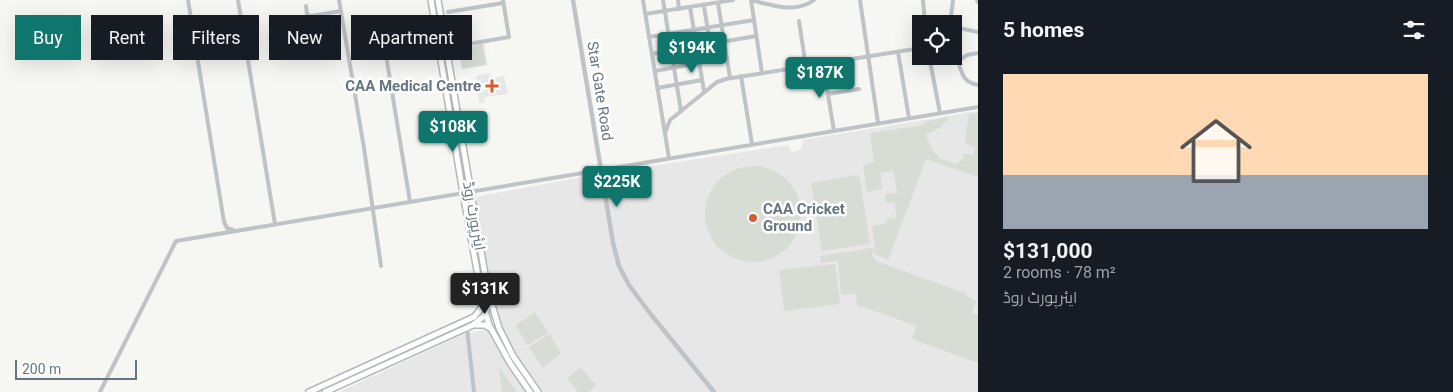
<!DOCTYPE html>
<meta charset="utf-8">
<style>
body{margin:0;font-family:Roboto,Cairo,sans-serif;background:#242831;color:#f1f3f6;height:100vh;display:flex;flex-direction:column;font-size:19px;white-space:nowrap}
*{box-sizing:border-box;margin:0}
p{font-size:16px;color:#9ea1a6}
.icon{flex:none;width:28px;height:28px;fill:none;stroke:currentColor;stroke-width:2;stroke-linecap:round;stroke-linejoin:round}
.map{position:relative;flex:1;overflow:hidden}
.side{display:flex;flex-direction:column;background:#171b24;width:475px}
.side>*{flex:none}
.hud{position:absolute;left:15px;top:15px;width:475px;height:45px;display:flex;gap:10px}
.controls{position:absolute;left:912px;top:15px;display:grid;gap:10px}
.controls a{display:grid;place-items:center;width:50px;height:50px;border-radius:0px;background:#171b24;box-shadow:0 5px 20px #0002;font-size:25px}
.scale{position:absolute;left:15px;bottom:12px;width:122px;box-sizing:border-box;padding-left:5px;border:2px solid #677581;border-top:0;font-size:14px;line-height:18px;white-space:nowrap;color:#677581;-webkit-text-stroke:4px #fff;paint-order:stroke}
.price{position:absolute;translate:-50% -42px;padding:0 11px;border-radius:5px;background:#0f766e;color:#fff;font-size:16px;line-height:32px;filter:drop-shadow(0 1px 2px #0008)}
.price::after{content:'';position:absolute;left:50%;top:30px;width:15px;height:11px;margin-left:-8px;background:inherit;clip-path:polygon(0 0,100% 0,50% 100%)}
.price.selected{background:#222;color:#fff}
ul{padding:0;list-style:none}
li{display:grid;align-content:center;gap:10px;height:265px;padding:0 25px}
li+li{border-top:1px solid #363941}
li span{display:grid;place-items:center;height:155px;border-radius:0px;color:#555}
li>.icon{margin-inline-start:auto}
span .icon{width:90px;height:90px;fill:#fffc;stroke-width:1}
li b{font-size:21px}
h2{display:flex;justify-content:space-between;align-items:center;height:60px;padding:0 25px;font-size:21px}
.pill{padding:0 18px;border-radius:0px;background:#171b24;box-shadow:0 5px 20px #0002;font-size:18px;line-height:45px}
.pill.selected{background:#0f766e;color:#fff}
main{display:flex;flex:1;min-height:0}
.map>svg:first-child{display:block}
.built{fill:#e6e7e6}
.green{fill:#d7dcd4}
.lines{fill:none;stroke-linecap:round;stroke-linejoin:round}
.secondary-casing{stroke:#b4b8bc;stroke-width:8}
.minor{stroke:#bfc3c6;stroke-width:4}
.tertiary{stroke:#bfc3c6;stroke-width:4.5}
.secondary{stroke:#fff;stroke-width:5}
.poi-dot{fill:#d55d33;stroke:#fff;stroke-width:2}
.labels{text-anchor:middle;stroke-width:5;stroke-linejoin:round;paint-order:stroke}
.poi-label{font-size:15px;font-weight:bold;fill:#677581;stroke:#fff;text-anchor:end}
.street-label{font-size:15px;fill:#677581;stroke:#fff}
</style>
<main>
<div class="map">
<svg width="978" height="392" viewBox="0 0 978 392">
<rect width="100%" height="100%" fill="#f6f6f3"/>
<!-- built -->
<path class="built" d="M489,73l1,5 14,-2 4,18 -23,3v5l-6,1 -3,-27z
M978,111v281h-639l123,-57 39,-10 -10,-31 -15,-96 4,-2 119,-22 189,-29 4,7 9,-3 2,-9z"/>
<!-- green -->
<path class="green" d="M483,44l4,21 -25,4 -4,-20z
M978,113v64l-52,-18 -38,101 -14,-6 1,-8 -3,-20 13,-2 2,-5 9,-1 -1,-16 -9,1 -1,-9 12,-1 -3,-22 -13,2 1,16 -15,3 -4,-27 11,-3 -4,-29 54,-8v-3l25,-5 -8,10 -14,7v5l8,15h2l2,4 16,6 8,-4 1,-6 9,1 2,-8 -7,-2 -3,-4 4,-27z
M705 214a48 48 0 1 1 96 0a48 48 0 1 1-96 0Z
M859,175l11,69 -48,7 -11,-68z
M872,248l2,1 -2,6 4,6 91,33 -1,2 10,5 -4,12 6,2v48l-66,-24 5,-13 -60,-21 -1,-11 -15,1 -3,-34 -17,2 -1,-7z
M835,264l5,40 -56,7 -5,-41z
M535,312l13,21 -21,12 -11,-20z
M550,334l11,19 -18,15 -14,-21z
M499,367l18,25h-15z
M581,367l15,19 -8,6h-10l-11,-14z"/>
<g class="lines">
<defs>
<path id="secondary" d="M431,0l32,193 20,111 6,21 21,38 20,29
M438,0l50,292 11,36 14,28 25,36
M473,325h12l6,4
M309,392l165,-75 5,-6 4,-7
M325,392l148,-67 11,-9 6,-15"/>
</defs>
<!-- secondary casing -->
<use href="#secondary" class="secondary-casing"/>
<!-- minor -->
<path class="minor" d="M188,0l36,222 3,6 6,2
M238,0l37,224
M339,0l25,148 17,118
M643,0l26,158
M663,0l18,111
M678,0l1,9
M751,0l11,73
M751,0c20,5 45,14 63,0
M860,0l18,123
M923,0l2,24
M977,0l1,2
M718,3l12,75
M306,6l1,8 4,2 30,-5
M704,6l6,38
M690,7l14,84
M448,12l55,-9
M645,14l88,-14
M799,21l7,46
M925,21l12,3
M950,24l3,-24
M954,27l24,5
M649,37l105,-17
M446,48l63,-11 -6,-37
M385,49l25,153
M898,52l11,66
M652,54l104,-18
M929,56l11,57
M946,56l12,5c4,13 5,21 20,24
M958,61l9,-6 11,-2
M823,64l11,67
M655,71l71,-13
M741,76l11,68
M657,88l45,-8
M828,94l31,-5
M665,133l5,-13 47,-38 9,-3 195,-31
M467,328l7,64
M100,392l76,-151 802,-134"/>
<!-- tertiary -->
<path class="tertiary" d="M573,0l40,243 6,23 10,19 20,27 65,80"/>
<!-- secondary -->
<use href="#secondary" class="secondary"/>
</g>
<!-- markers -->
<g class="poi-dot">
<path d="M489.5 78.5h5v5h5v5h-5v5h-5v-5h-5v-5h5z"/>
<circle cx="753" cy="218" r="5"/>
</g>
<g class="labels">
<!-- poi labels -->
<g class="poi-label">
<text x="481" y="91">CAA Medical Centre</text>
<text x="763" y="214" text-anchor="start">CAA Cricket<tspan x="763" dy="17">Ground</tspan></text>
</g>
<!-- street labels -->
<g class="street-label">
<text transform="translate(600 91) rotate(81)" y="5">Star Gate Road</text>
<text transform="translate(474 216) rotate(80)" y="5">ایئرپورٹ روڈ</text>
</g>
</g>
</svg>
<div class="controls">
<a><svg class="icon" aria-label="locate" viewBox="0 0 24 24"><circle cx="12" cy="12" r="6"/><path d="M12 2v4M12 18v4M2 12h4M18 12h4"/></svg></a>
</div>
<div class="scale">200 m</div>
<b class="price" style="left:692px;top:74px">$194K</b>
<b class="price" style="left:820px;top:99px">$187K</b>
<b class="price" style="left:453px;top:153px">$108K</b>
<b class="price" style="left:617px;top:208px">$225K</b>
<b class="price selected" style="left:485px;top:315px">$131K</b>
<div class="hud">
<a class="pill selected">Buy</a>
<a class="pill">Rent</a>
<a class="pill">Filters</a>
<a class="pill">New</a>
<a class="pill">Apartment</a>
</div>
</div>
<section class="side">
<h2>5 homes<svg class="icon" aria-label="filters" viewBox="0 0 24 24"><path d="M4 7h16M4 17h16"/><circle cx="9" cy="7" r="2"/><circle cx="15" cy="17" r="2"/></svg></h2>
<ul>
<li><span style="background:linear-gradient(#ffd9b3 65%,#9aa5b1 0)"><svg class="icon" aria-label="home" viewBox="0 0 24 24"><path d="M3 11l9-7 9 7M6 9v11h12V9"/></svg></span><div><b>$131,000</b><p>2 rooms · 78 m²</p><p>ایئرپورٹ روڈ</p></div></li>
</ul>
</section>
</main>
